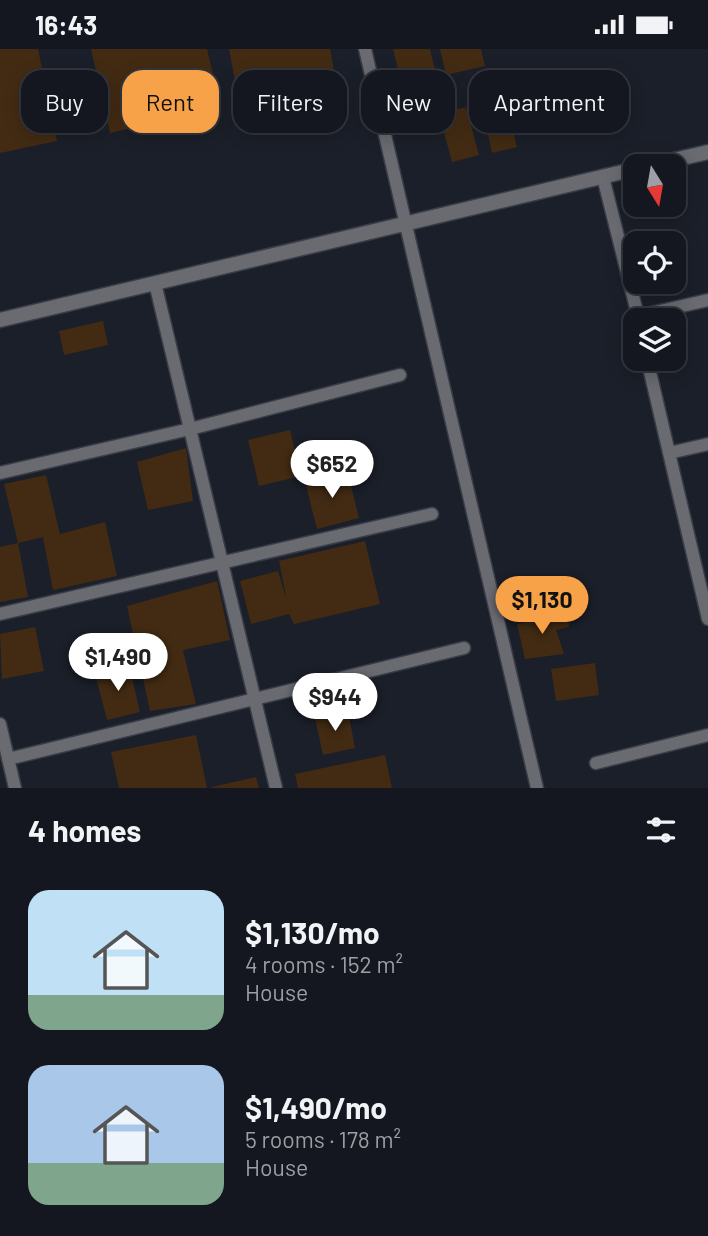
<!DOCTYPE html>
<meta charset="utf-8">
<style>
body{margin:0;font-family:Barlow,sans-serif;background:#21242c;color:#f1f3f6;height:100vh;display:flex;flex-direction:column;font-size:26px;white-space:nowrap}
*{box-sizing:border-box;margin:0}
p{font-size:23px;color:#9d9fa4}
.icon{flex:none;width:38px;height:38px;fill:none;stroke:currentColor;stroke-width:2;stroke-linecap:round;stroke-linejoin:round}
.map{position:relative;height:739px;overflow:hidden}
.details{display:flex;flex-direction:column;background:#14171f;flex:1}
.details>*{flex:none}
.hud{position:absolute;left:21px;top:21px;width:667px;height:63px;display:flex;gap:14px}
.needle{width:46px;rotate:169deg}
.fabs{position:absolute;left:623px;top:105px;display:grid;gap:14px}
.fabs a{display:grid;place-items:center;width:63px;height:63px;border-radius:14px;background:#14171f;box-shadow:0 4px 18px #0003,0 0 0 2px #33363d;font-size:35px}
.price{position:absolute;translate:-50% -60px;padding:0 16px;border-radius:24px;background:#fff;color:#222;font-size:23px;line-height:46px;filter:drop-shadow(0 2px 4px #0008)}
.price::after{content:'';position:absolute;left:50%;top:42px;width:21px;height:16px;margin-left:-10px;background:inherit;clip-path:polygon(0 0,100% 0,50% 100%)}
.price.selected{background:#f7a149;color:#111}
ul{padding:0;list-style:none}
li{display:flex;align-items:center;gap:21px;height:175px;padding:0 28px}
li span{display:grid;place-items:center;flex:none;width:196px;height:140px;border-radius:21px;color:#555}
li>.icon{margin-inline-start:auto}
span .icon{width:84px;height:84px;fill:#fffc;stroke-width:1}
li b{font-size:30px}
h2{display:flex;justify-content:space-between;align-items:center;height:84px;padding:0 28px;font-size:30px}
.tag{padding:0 24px;border-radius:21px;background:#14171f;box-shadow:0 4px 18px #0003,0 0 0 2px #33363d;font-size:24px;line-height:63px}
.tag.selected{background:#f7a149;color:#111}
.status{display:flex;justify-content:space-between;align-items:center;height:49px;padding:0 35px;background:#14171f;direction:ltr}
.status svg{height:19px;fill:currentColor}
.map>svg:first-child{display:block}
.building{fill:#432b13}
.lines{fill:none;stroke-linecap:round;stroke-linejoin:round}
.minor-casing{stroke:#383c46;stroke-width:15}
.tertiary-casing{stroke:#383c46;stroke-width:17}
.minor{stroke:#696b71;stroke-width:12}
.tertiary{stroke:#696b71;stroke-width:14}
</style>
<div class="status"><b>16:43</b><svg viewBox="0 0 49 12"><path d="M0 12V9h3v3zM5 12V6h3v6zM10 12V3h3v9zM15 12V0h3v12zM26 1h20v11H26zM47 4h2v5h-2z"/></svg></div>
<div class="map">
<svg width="708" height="739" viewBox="0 0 708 739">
<rect width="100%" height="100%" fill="#1b1f29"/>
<!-- building -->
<path class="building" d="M0,0h38l19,92 -57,12z
M91,0h116l14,58 -111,26z
M229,0h101l8,43 -97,19z
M393,0h37l6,25 -35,8z
M440,0h41l4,17 -39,9z
M506,53l11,45 -25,6 -10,-46z
M466,58l13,48 -27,7 -13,-48z
M103,272l5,24 -44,10 -5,-24z
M290,381l11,46 -42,10 -11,-46z
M186,399l7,53 -45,9 -11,-48z
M347,421l12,48 -42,11 -12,-47z
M46,426l14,59 45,-12 12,54 -64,14 -10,-53 -25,6 -14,-59z
M365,492l15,63 -86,20 -5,-10 -38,10 -11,-43 38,-10 9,30 -8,-40z
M18,494l10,54 -28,5v-55z
M217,532l13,59 -47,10 13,54 -46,7 -23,-105z
M567,564l2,14 -13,3 8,24 -39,5 -8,-35z
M35,578l9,44 -42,8 -2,-45z
M595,614l4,32 -43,6 -5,-32z
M129,616l11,47 -33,8 -12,-46z
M348,662l7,37 -32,7 -8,-37z
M196,686l11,53h-88l-8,-36z
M385,706l7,33h-94l-3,-14z
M256,728l3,11h-47v-1z"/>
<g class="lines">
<defs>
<path id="minor" d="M365,0l172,739
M603,128l35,139
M155,234l121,505
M639,271l-1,-4 70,-16
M647,310l61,260
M669,404l39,-9
M0,424l190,-44 210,-54
M0,565l432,-100
M0,675l15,64
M8,710l456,-111
M596,714l112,-28"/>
<path id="tertiary" d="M648,117l60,-14
M0,271l635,-151"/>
</defs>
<!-- minor casing -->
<use href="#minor" class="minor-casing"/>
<!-- tertiary casing -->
<use href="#tertiary" class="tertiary-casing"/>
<!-- minor -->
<use href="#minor" class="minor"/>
<!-- tertiary -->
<use href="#tertiary" class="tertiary"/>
</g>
</svg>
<div class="fabs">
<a><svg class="needle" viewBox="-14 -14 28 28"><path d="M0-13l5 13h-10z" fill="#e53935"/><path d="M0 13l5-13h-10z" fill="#9d9fa4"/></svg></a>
<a><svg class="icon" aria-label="locate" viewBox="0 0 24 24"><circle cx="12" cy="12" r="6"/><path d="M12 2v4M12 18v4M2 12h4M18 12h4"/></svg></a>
<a><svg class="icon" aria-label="layers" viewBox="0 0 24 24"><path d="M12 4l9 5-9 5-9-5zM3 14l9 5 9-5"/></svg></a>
</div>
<b class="price" style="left:332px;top:451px">$652</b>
<b class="price selected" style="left:542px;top:587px">$1,130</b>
<b class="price" style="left:118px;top:644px">$1,490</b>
<b class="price" style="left:335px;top:684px">$944</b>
<div class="hud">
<a class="tag">Buy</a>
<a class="tag selected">Rent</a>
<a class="tag">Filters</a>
<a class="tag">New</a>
<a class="tag">Apartment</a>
</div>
</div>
<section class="details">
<h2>4 homes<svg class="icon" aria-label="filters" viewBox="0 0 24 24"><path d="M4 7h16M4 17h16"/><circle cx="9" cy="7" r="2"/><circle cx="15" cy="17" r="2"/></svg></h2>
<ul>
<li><span style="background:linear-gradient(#bfe0f5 75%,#7fa58c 0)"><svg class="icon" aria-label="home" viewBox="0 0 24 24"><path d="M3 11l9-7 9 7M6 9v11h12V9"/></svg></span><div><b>$1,130/mo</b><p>4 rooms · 152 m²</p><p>House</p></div></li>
<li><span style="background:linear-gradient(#a9c7e8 70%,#7fa58c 0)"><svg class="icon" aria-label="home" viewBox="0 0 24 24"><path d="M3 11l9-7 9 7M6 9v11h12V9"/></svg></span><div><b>$1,490/mo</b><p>5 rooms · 178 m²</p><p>House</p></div></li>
</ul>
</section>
